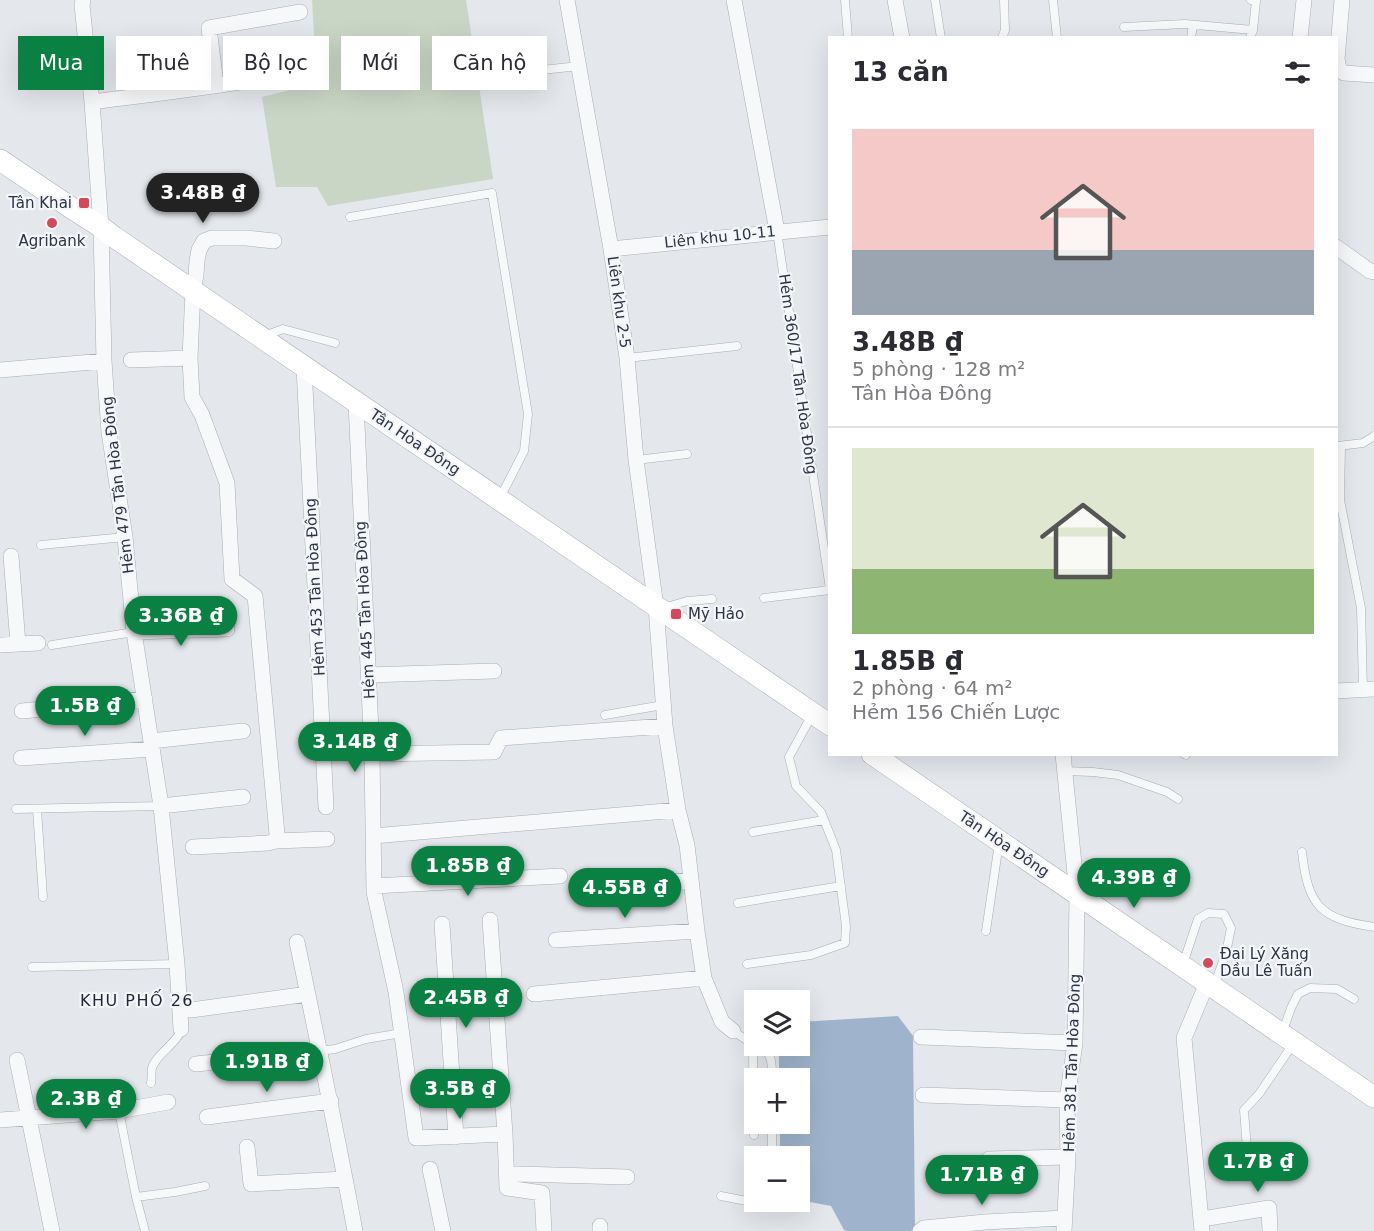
<!DOCTYPE html>
<html lang="vi">
<meta charset="utf-8">
<style>
body{margin:0;font-family:"DejaVu Sans",sans-serif;background:#f2f2f3;color:#2b2b33;height:100vh;display:flex;flex-direction:column;font-size:22px;white-space:nowrap}
*{box-sizing:border-box;margin:0}
p{font-size:20px;color:#7c7c81}
.icon{flex:none;width:33px;height:33px;fill:none;stroke:currentColor;stroke-width:2;stroke-linecap:round;stroke-linejoin:round}
.map{position:relative;flex:1;overflow:hidden}
.drawer{position:absolute;left:828px;top:36px;width:510px;height:720px;display:flex;flex-direction:column;background:#fff;border-radius:0px;box-shadow:0 6px 24px #0002}
.drawer>*{flex:none}
.banner{position:absolute;left:18px;top:36px;width:570px;height:54px;display:flex;gap:12px}
.tools{position:absolute;left:744px;top:990px;display:grid;gap:12px}
.tools a{display:grid;place-items:center;width:66px;height:66px;border-radius:0px;background:#fff;box-shadow:0 6px 24px #0002;font-size:30px}
.price{position:absolute;translate:-50% -51px;padding:0 14px;border-radius:21px;background:#0b8043;color:#fff;font-size:20px;line-height:39px;filter:drop-shadow(0 2px 3px #0008)}
.price::after{content:'';position:absolute;left:50%;top:36px;width:18px;height:14px;margin-left:-9px;background:inherit;clip-path:polygon(0 0,100% 0,50% 100%)}
.price.selected{background:#222;color:#fff}
ul{padding:0;list-style:none}
li{display:grid;align-content:center;gap:12px;height:318px;padding:0 24px}
li+li{border-top:2px solid #e1e1e2}
li span{display:grid;place-items:center;height:186px;border-radius:0px;color:#555}
li>.icon{margin-inline-start:auto}
span .icon{width:108px;height:108px;fill:#fffc;stroke-width:1}
li b{font-size:26px}
h2{display:flex;justify-content:space-between;align-items:center;height:72px;padding:0 24px;font-size:26px}
.chip{padding:0 21px;border-radius:0px;background:#fff;box-shadow:0 6px 24px #0002;font-size:21px;line-height:54px}
.chip.selected{background:#0b8043;color:#fff}
.map>svg:first-child{display:block}
.green{fill:#c9d6c5}
.water{fill:#9fb4cc}
.lines{fill:none;stroke-linecap:round;stroke-linejoin:round}
.lane-casing{stroke:#a9aeb7;stroke-width:9}
.street-casing{stroke:#a9aeb7;stroke-width:16}
.secondary-casing{stroke:#a9aeb7;stroke-width:22}
.lane{stroke:#f7f8fa;stroke-width:8}
.street{stroke:#f7f8fa;stroke-width:15}
.secondary{stroke:#fff;stroke-width:21}
.poi-dot{fill:#d1495b;stroke:#f4f6f9;stroke-width:2}
.labels{text-anchor:middle;stroke-width:4.5;stroke-linejoin:round;paint-order:stroke}
.poi-label{font-size:15px;fill:#2b3445;stroke:#f4f6f9;text-anchor:start}
.street-label{font-size:15px;fill:#2b3445;stroke:#f4f6f9}
.neighbourhood-label{font-size:16px;letter-spacing:1.5px;fill:#1d2536;stroke:#f4f6f9}
</style>
<div class="map">
<svg width="1374" height="1231" viewBox="0 0 1374 1231">
<rect width="100%" height="100%" fill="#e4e7ec"/>
<!-- green -->
<path class="green" d="M312,0h154l27,179 -165,27 -11,-19h-41l-14,-90 55,-14z"/>
<!-- water -->
<path class="water" d="M898,1016l15,20 2,193 -4,2h-64l-3,-1 -13,-24 -31,-6v-44h-20v-32h20v-46h-21v-24l-5,-8h26v-24z"/>
<g class="lines">
<defs>
<path id="lane" d="M845,0l3,38
M935,0l6,38
M1053,0l4,38
M1124,27l61,-3 68,6
M1002,38l3,-8 -1,-30
M1191,38l2,-13
M1250,38l3,-8 3,-29 -5,-1
M523,72l56,-6
M350,217l142,-24 36,221 -4,37 -24,47
M777,231l53,358
M264,336l19,-7 52,14
M627,358l110,-12
M1338,446l25,-3 11,-7
M1341,446l-1,54 21,108 2,81
M636,460l51,-6
M41,545l84,-8
M764,598l66,-8
M663,608l24,-7 25,-2
M52,645l82,-13
M605,715l58,-10
M1184,754l2,1
M1064,771l29,1 25,3 49,17 11,7
M16,809l145,-3
M37,809l6,88
M753,832l71,-12
M1302,852c6,54 18,67 72,75
M738,903l103,-17
M986,931l13,-88
M747,964l64,-9 34,-12 1,-17 -10,-76 -15,-38 -25,-26 -7,-29 23,-42
M1183,964l15,-45 10,-6 16,1 7,14 -5,25 -12,33
M32,967l145,-3
M733,1031l15,10 5,7 1,87
M1283,1031l8,-23 7,-14 12,-6 27,1 17,10
M757,1046c16,5 15,18 15,32
M319,1051l16,-2 31,-10 36,-6
M151,1083c1,-4 0,-10 1,-15 4,-14 27,-26 29,-39
M119,1111l17,86 9,34
M1247,1149l-3,-39 15,-16 30,-44 3,-7
M772,1156v-32
M721,1196l51,10v-4
M136,1197l39,-5 30,-6"/>
<path id="street" d="M83,0l-1,5 10,97 9,125 3,134 5,71 16,105 9,95 27,174 16,158 4,65
M567,0l44,249 16,109 9,102 20,147 9,119 13,84 9,35 10,86 7,47 18,44 11,9
M734,0l43,231
M895,0l7,38
M1342,0l-5,59 2,10 5,4 30,2
M1300,38l4,-38
M216,85l-7,-57 91,-16
M92,102c70,-9 140,-17 209,-30
M1336,247l34,24 4,1
M611,249l219,-22
M131,360l59,-2
M304,367l22,440
M0,370l104,-9
M356,402l16,352 2,138 22,100 20,146 89,-4
M11,556l7,88
M134,632l93,-3
M0,645l38,-2
M368,675l126,-4
M1336,691l38,-2
M22,711l123,-12
M151,741l92,-10
M372,754l122,-2 7,-14 164,-12
M1063,754l14,140 -2,149 -8,57 1,57 -4,74
M21,758l131,-9
M161,806l82,-9
M373,836l305,-26
M276,841l51,-2
M193,847l75,-4 8,-2 1,-7 -22,-238 -23,-17 -5,-96 -25,-68 -10,-18 -2,-39 3,-68 3,-15 1,-14 2,-11 5,-9 8,-3h34l28,3
M374,886l186,-10
M591,892l100,-12
M490,920l15,214 2,54 35,5 2,38
M442,924l14,213
M556,940l141,-9
M297,942c20,96 40,192 58,289
M534,994l170,-16
M191,1010l117,-16
M921,1037l154,6
M17,1060l35,171
M196,1064l123,-13
M923,1095l144,5
M207,1117l124,-16
M0,1120l119,-9 49,-9
M247,1147l4,37 94,-5
M989,1159l79,-2
M430,1169l13,62
M507,1176l11,-2 109,3
M1202,1219l67,-11 1,23
M600,1231v-5
M920,1231l4,-3 61,-6 79,-4
M1202,1231l-18,-193 23,-55"/>
<path id="secondary" d="M0,160l73,49 28,18 13,10 716,488
M872,754l502,343"/>
</defs>
<!-- lane casing -->
<use href="#lane" class="lane-casing"/>
<!-- street casing -->
<use href="#street" class="street-casing"/>
<!-- secondary casing -->
<use href="#secondary" class="secondary-casing"/>
<!-- lane -->
<use href="#lane" class="lane"/>
<!-- street -->
<use href="#street" class="street"/>
<!-- secondary -->
<use href="#secondary" class="secondary"/>
</g>
<!-- markers -->
<g class="poi-dot">
<rect x="78" y="197" width="12" height="12" rx="3"/>
<circle cx="52" cy="223" r="6"/>
<rect x="670" y="608" width="12" height="12" rx="3"/>
<circle cx="1208" cy="963" r="6"/>
</g>
<g class="labels">
<!-- poi labels -->
<g class="poi-label">
<text x="72" y="208" text-anchor="end">Tân Khai</text>
<text x="52" y="246" text-anchor="middle">Agribank</text>
<text x="688" y="619">Mỹ Hảo</text>
<text x="1220" y="959">Đại Lý Xăng<tspan x="1220" dy="17">Dầu Lê Tuấn</tspan></text>
</g>
<!-- street labels -->
<g class="street-label">
<text transform="translate(720 237) rotate(-6)" y="5">Liên khu 10-11</text>
<text transform="translate(619 302) rotate(82)" y="5">Liên khu 2-5</text>
<text transform="translate(798 374) rotate(82)" y="5">Hẻm 360/17 Tân Hòa Đông</text>
<text transform="translate(415 442) rotate(34)" y="5">Tân Hòa Đông</text>
<text transform="translate(118 485) rotate(-97)" y="5">Hẻm 479 Tân Hòa Đông</text>
<text transform="translate(315 587) rotate(-93)" y="5">Hẻm 453 Tân Hòa Đông</text>
<text transform="translate(365 610) rotate(-93)" y="5">Hẻm 445 Tân Hòa Đông</text>
<text transform="translate(1004 844) rotate(34)" y="5">Tân Hòa Đông</text>
<text transform="translate(1072 1063) rotate(-88)" y="5">Hẻm 381 Tân Hòa Đông</text>
</g>
<!-- neighbourhood labels -->
<g class="neighbourhood-label">
<text x="137" y="1006">KHU PHỐ 26</text>
</g>
</g>
</svg>
<div class="tools">
<a><svg class="icon" aria-label="layers" viewBox="0 0 24 24"><path d="M12 4l9 5-9 5-9-5zM3 14l9 5 9-5"/></svg></a>
<a>+</a>
<a>−</a>
</div>
<b class="price selected" style="left:203px;top:224px">3.48B ₫</b>
<b class="price" style="left:181px;top:647px">3.36B ₫</b>
<b class="price" style="left:85px;top:737px">1.5B ₫</b>
<b class="price" style="left:355px;top:773px">3.14B ₫</b>
<b class="price" style="left:468px;top:897px">1.85B ₫</b>
<b class="price" style="left:1134px;top:909px">4.39B ₫</b>
<b class="price" style="left:625px;top:919px">4.55B ₫</b>
<b class="price" style="left:466px;top:1029px">2.45B ₫</b>
<b class="price" style="left:267px;top:1093px">1.91B ₫</b>
<b class="price" style="left:460px;top:1120px">3.5B ₫</b>
<b class="price" style="left:86px;top:1130px">2.3B ₫</b>
<b class="price" style="left:1258px;top:1193px">1.7B ₫</b>
<b class="price" style="left:982px;top:1206px">1.71B ₫</b>
<div class="banner">
<a class="chip selected">Mua</a>
<a class="chip">Thuê</a>
<a class="chip">Bộ lọc</a>
<a class="chip">Mới</a>
<a class="chip">Căn hộ</a>
</div>
<section class="drawer">
<h2>13 căn<svg class="icon" aria-label="filters" viewBox="0 0 24 24"><path d="M4 7h16M4 17h16"/><circle cx="9" cy="7" r="2"/><circle cx="15" cy="17" r="2"/></svg></h2>
<ul>
<li><span style="background:linear-gradient(#f6c9c9 65%,#9aa5b1 0)"><svg class="icon" aria-label="home" viewBox="0 0 24 24"><path d="M3 11l9-7 9 7M6 9v11h12V9"/></svg></span><div><b>3.48B ₫</b><p>5 phòng · 128 m²</p><p>Tân Hòa Đông</p></div></li>
<li><span style="background:linear-gradient(#dfe7d0 65%,#8fb573 0)"><svg class="icon" aria-label="home" viewBox="0 0 24 24"><path d="M3 11l9-7 9 7M6 9v11h12V9"/></svg></span><div><b>1.85B ₫</b><p>2 phòng · 64 m²</p><p>Hẻm 156 Chiến Lược</p></div></li>
</ul>
</section>
</div>
